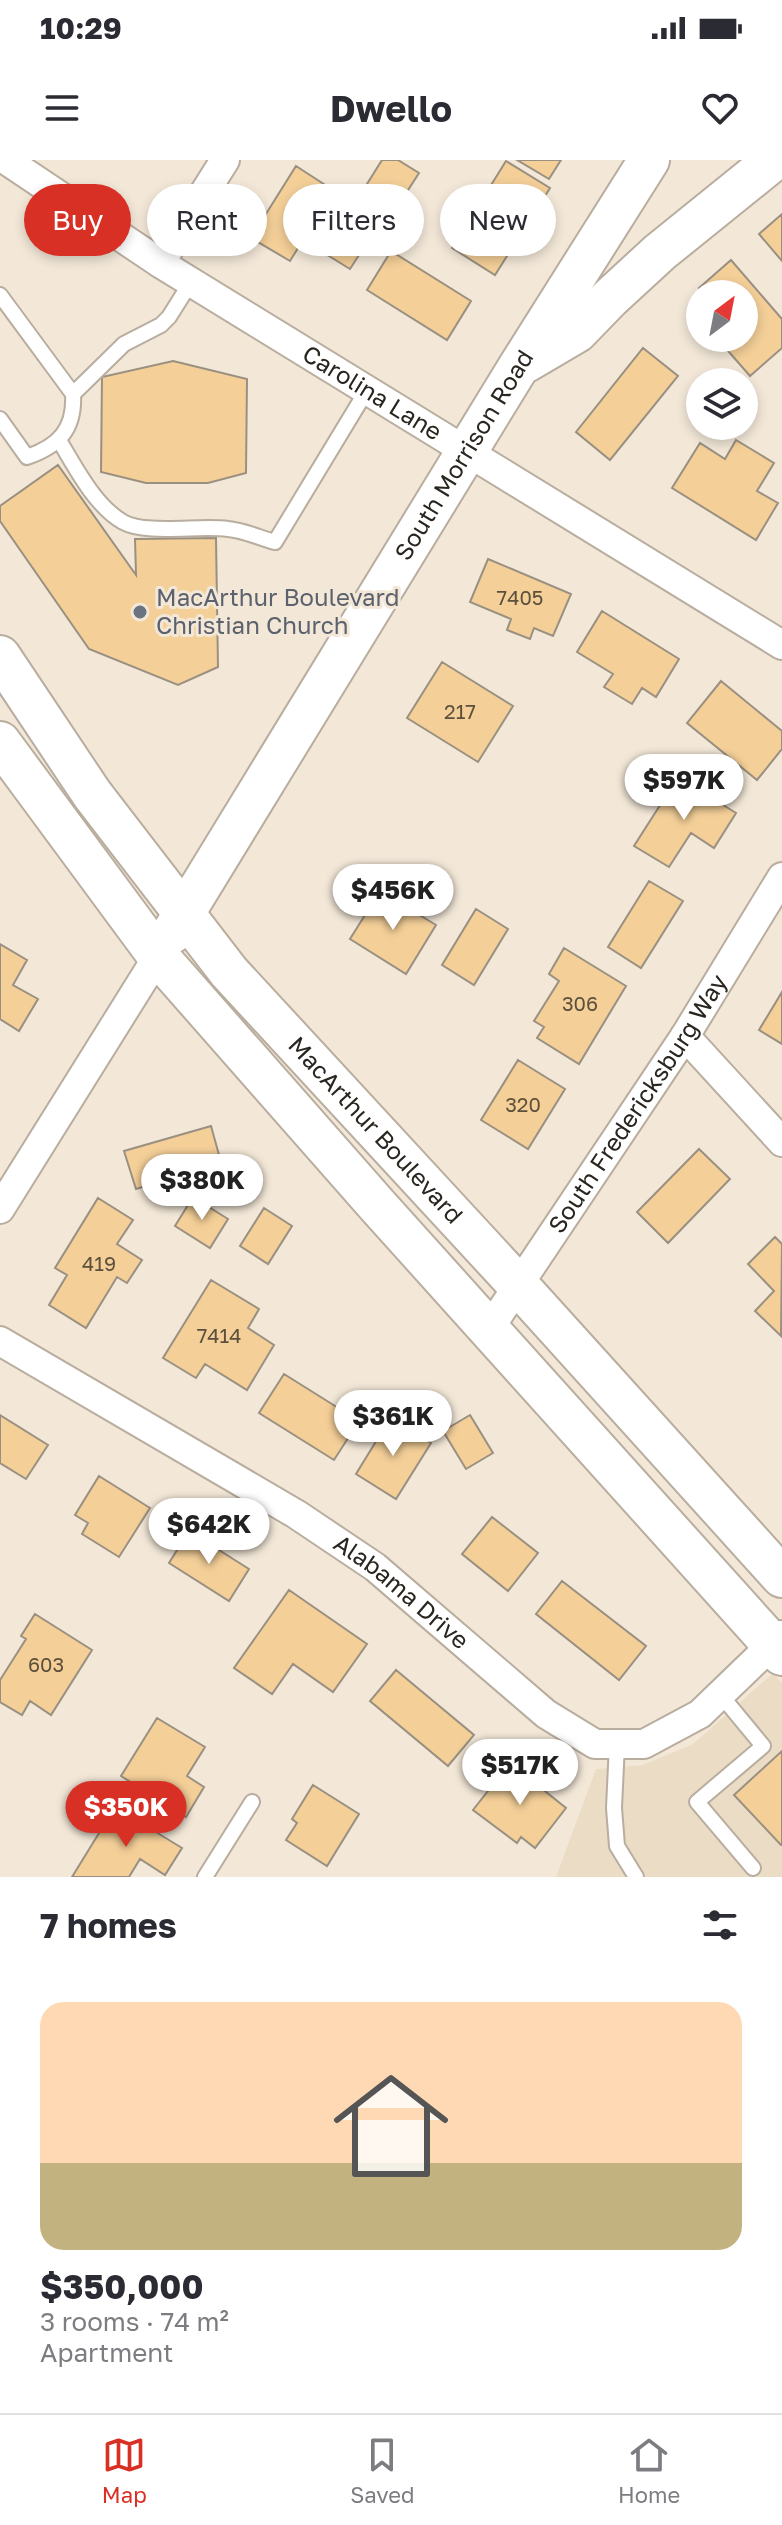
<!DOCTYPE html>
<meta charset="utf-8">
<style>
body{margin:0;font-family:"Golos Text",sans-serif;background:#f2f2f3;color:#2b2b33;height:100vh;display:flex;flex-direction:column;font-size:30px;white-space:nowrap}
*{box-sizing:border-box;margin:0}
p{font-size:26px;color:#7c7c81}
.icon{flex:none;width:44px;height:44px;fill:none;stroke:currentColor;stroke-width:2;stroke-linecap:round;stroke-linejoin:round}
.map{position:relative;height:1717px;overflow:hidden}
.drawer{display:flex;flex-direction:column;background:#fff;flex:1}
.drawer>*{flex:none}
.top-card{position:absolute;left:24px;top:24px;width:734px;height:72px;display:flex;gap:16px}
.needle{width:52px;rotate:32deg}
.buttons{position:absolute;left:686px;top:120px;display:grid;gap:16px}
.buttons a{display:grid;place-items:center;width:72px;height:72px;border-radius:50%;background:#fff;box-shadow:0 4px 12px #0003;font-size:40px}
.price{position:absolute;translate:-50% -68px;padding:0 18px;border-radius:28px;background:#fff;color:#222;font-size:26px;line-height:52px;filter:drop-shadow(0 2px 4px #0008)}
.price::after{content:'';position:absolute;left:50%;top:48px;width:24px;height:18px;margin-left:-12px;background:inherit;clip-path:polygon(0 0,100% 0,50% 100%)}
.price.active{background:#d93025;color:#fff}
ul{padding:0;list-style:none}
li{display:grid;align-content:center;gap:16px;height:424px;padding:0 40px}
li+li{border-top:2px solid #e1e1e2}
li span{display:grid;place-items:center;height:248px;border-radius:24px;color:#555}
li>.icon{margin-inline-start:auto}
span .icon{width:144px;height:144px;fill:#fffc;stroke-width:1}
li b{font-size:34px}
h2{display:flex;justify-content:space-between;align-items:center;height:96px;padding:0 40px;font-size:34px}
.pill{padding:0 28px;border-radius:36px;background:#fff;box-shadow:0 4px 12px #0003;font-size:28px;line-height:72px}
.pill.active{background:#d93025;color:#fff}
.status{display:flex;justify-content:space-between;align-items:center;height:56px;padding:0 40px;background:#fff;direction:ltr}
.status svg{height:22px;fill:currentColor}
header{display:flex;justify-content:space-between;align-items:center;height:104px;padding:0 40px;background:#fff;font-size:36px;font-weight:700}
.tab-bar{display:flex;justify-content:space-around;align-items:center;height:112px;border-top:2px solid #e1e1e2;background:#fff;font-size:22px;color:#7c7c81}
.tab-bar a{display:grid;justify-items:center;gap:4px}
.tab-bar .active{color:#d93025}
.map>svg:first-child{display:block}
.built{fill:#ebdcc5}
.building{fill:#f4cf98;stroke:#9a9081;stroke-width:2}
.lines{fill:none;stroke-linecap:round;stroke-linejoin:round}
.lane-casing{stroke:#b8ad9e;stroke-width:18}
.street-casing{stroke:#b8ad9e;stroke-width:32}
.secondary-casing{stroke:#b8ad9e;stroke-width:44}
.lane{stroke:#fff;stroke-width:14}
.street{stroke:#fff;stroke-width:28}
.secondary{stroke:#fff;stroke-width:40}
.worship-dot{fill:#6b7280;stroke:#f3e8d8;stroke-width:3}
.labels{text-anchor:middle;stroke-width:6;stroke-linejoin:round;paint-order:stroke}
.number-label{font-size:20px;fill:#5c503d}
.street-label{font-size:24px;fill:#29251f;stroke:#f3e8d8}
.worship-label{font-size:24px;fill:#5b616d;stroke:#f3e8d8;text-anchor:start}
</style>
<div class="status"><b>10:29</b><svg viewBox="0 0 49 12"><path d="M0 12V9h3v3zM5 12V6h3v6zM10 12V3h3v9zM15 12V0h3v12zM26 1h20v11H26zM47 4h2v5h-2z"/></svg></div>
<header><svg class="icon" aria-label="menu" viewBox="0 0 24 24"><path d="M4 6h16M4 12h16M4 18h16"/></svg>Dwello<svg class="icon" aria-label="heart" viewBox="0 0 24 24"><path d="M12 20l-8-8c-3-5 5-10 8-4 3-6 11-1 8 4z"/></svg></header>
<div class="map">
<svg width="782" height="1717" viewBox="0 0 782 1717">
<rect width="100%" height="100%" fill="#f3e8d8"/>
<!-- built -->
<path class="built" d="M773,1513l9,10v194h-226l40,-108 47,-4 50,-21z"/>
<!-- building -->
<path class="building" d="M382,0h16l21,13 -25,39 -32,-20z
M517,0h44l-12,19z
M506,1l44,27 -55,87 -43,-27z
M296,6l37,24 -11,18 16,10 -4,7 19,11 -7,11 13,8 -9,14 -47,-29 -13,21 -39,-23z
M782,54v47l-23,-27z
M391,91l80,50 -24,39 -80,-50z
M731,100l51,59v29l-32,28 -28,-32 6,-6h16v-44h-39l-6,-6z
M643,188l35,28 -68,84 -34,-28z
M173,201l74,18 -1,94 -38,10h-62l-45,-11 1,-95z
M736,280l38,23 -17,28 21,12 -22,37 -84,-52 28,-45 25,16z
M58,305l78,110 -1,-36 81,-1 2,129 -40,18 -89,-36 -89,-128v-15z
M488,399l83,35 -18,42 -19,-8 -4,11 -23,-9 4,-11 -41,-17z
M602,451l77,48 -23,38 -14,-9 -10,16 -28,-17 9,-13 -36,-22z
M442,502l71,44 -35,56 -71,-44z
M721,521l61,50v18l-25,31 -70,-57z
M678,617l58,36 -22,35 -23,-15 -22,34 -35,-21z
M649,721l34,20 -42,67 -33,-21z
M380,731l56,34 -30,49 -56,-35z
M476,749l32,20 -34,56 -32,-20z
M0,784l27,16 -14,25 25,14 -19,32 -19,-12z
M564,788l62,38 -47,78 -42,-26 7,-11 -10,-6 25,-40 -10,-7z
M782,832v52l-23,-14z
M518,900l47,29 -37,60 -47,-29z
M211,966l10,36 -35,10 3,11 -27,8 -3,-9 -23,7 -12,-38z
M699,989l31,30 -62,64 -31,-31z
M193,1037l35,22 -18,29 -35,-22z
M98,1038l35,22 -16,24 25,16 -15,23 -10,-6 -31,51 -37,-23 18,-30 -12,-7z
M264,1048l28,18 -24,38 -28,-18z
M775,1077l7,7 -1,92 -26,-25 19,-20 -26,-27z
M211,1120l48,29 -11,19 26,17 -27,45 -42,-26 -9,14 -33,-20z
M284,1214l75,47 -25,39 -75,-47z
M0,1255l48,30 -22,34 -26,-16z
M470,1255l23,38 -27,16 -23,-38z
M391,1257l40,26 -35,56 -40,-25z
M99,1316l51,32 -31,49 -37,-23 6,-11 -13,-8z
M492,1357l46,36 -30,38 -46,-37z
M189,1371l60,38 -20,32 -60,-38z
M562,1421l84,65 -27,34 -83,-66z
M289,1430l78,54 -34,48 -40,-28 -21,30 -38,-26z
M35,1454l57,36 -41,65 -21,-14 -8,14 -22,-13v-22l26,-41 -5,-3z
M396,1510l78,65 -26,31 -78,-65z
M157,1558l48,29 -18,29 17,11 -18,30 -65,-41z
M782,1591v94h-1l-47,-50z
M510,1603l56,45 -31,40 -14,-11 -4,6 -44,-33z
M313,1625l46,29 -32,52 -41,-26 11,-17 -5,-4z
M115,1647l67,41 -17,27 -25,-16 -11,18h-57z"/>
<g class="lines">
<defs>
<path id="lane" d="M0,135l73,99c2,35 -14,52 -46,63l-27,-38
M73,234l51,-50 37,-19 8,-8 22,-35
M59,280c16,27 36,66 64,82 23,13 77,3 105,7 15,1 32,9 47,13l92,-152
M720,1534l43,52 -66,56 56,66
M617,1584l-3,64 3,38 19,31
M205,1717l47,-75"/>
<g id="street">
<path id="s1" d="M6,0l154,103 622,382"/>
<path d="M160,103l65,-103"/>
<path d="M685,876l97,106"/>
<path d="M0,1049l158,-253"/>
<path id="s2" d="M489,1169l196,-293 97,-159"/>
<path id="s3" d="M0,1181l296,173 79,53 171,147 49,30h49l56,-30 82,-79"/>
</g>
<g id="secondary">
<path d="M526,202l51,-30 33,-34 50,-46 114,-92"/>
<path id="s4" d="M0,496l92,138 137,178 289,313 264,292"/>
<path d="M0,582l158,214 219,249 405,450"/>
<path id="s5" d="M172,773l347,-567 130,-206"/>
</g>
</defs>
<!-- lane casing -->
<use href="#lane" class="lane-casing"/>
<!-- street casing -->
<use href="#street" class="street-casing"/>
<!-- secondary casing -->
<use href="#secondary" class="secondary-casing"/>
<!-- lane -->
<use href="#lane" class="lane"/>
<!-- street -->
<use href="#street" class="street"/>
<!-- secondary -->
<use href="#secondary" class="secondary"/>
</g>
<!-- markers -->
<circle class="worship-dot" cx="140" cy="452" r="8"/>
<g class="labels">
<!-- number labels -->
<g class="number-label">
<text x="520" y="445">7405</text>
<text x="460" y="559">217</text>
<text x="580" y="851">306</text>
<text x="523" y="952">320</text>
<text x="99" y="1111">419</text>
<text x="219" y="1183">7414</text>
<text x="46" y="1512">603</text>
</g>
<!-- street labels -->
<g class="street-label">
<text dy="8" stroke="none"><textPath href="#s1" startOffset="434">Carolina Lane</textPath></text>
<text dy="8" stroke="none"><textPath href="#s5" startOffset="560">South Morrison Road</textPath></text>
<text dy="8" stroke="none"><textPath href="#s2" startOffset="270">South Fredericksburg Way</textPath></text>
<text dy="8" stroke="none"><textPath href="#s4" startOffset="606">MacArthur Boulevard</textPath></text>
<text dy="8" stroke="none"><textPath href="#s3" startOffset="474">Alabama Drive</textPath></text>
</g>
<!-- worship labels -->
<g class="worship-label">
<text x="156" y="446">MacArthur Boulevard<tspan x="156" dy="28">Christian Church</tspan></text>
</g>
</g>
</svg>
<div class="buttons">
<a><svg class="needle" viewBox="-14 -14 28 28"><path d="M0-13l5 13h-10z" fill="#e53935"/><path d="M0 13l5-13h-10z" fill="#7c7c81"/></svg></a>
<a><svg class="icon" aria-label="layers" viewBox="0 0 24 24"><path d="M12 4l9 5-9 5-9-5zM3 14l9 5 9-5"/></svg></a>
</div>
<b class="price" style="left:684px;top:662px">$597K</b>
<b class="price" style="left:393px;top:772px">$456K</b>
<b class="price" style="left:202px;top:1062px">$380K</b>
<b class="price" style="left:393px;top:1298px">$361K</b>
<b class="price" style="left:209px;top:1406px">$642K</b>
<b class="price" style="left:520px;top:1647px">$517K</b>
<b class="price active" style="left:126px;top:1689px">$350K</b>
<div class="top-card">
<a class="pill active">Buy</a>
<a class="pill">Rent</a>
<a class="pill">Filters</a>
<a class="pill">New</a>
</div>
</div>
<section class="drawer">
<h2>7 homes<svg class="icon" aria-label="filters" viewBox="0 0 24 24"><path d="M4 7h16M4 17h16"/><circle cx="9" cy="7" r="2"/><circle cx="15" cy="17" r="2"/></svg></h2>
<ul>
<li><span style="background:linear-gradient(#ffd9b3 65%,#c2b280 0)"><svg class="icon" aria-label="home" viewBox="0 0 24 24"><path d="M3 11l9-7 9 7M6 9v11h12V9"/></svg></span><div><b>$350,000</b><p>3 rooms · 74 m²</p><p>Apartment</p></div></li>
</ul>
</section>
<nav class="tab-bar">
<a class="active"><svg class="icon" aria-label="map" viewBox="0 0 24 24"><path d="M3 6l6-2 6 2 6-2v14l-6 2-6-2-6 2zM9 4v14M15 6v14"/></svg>Map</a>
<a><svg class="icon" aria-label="saved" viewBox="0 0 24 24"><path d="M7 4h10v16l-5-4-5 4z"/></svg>Saved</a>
<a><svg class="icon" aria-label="home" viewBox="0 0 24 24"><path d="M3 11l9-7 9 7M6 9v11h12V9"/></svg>Home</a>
</nav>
